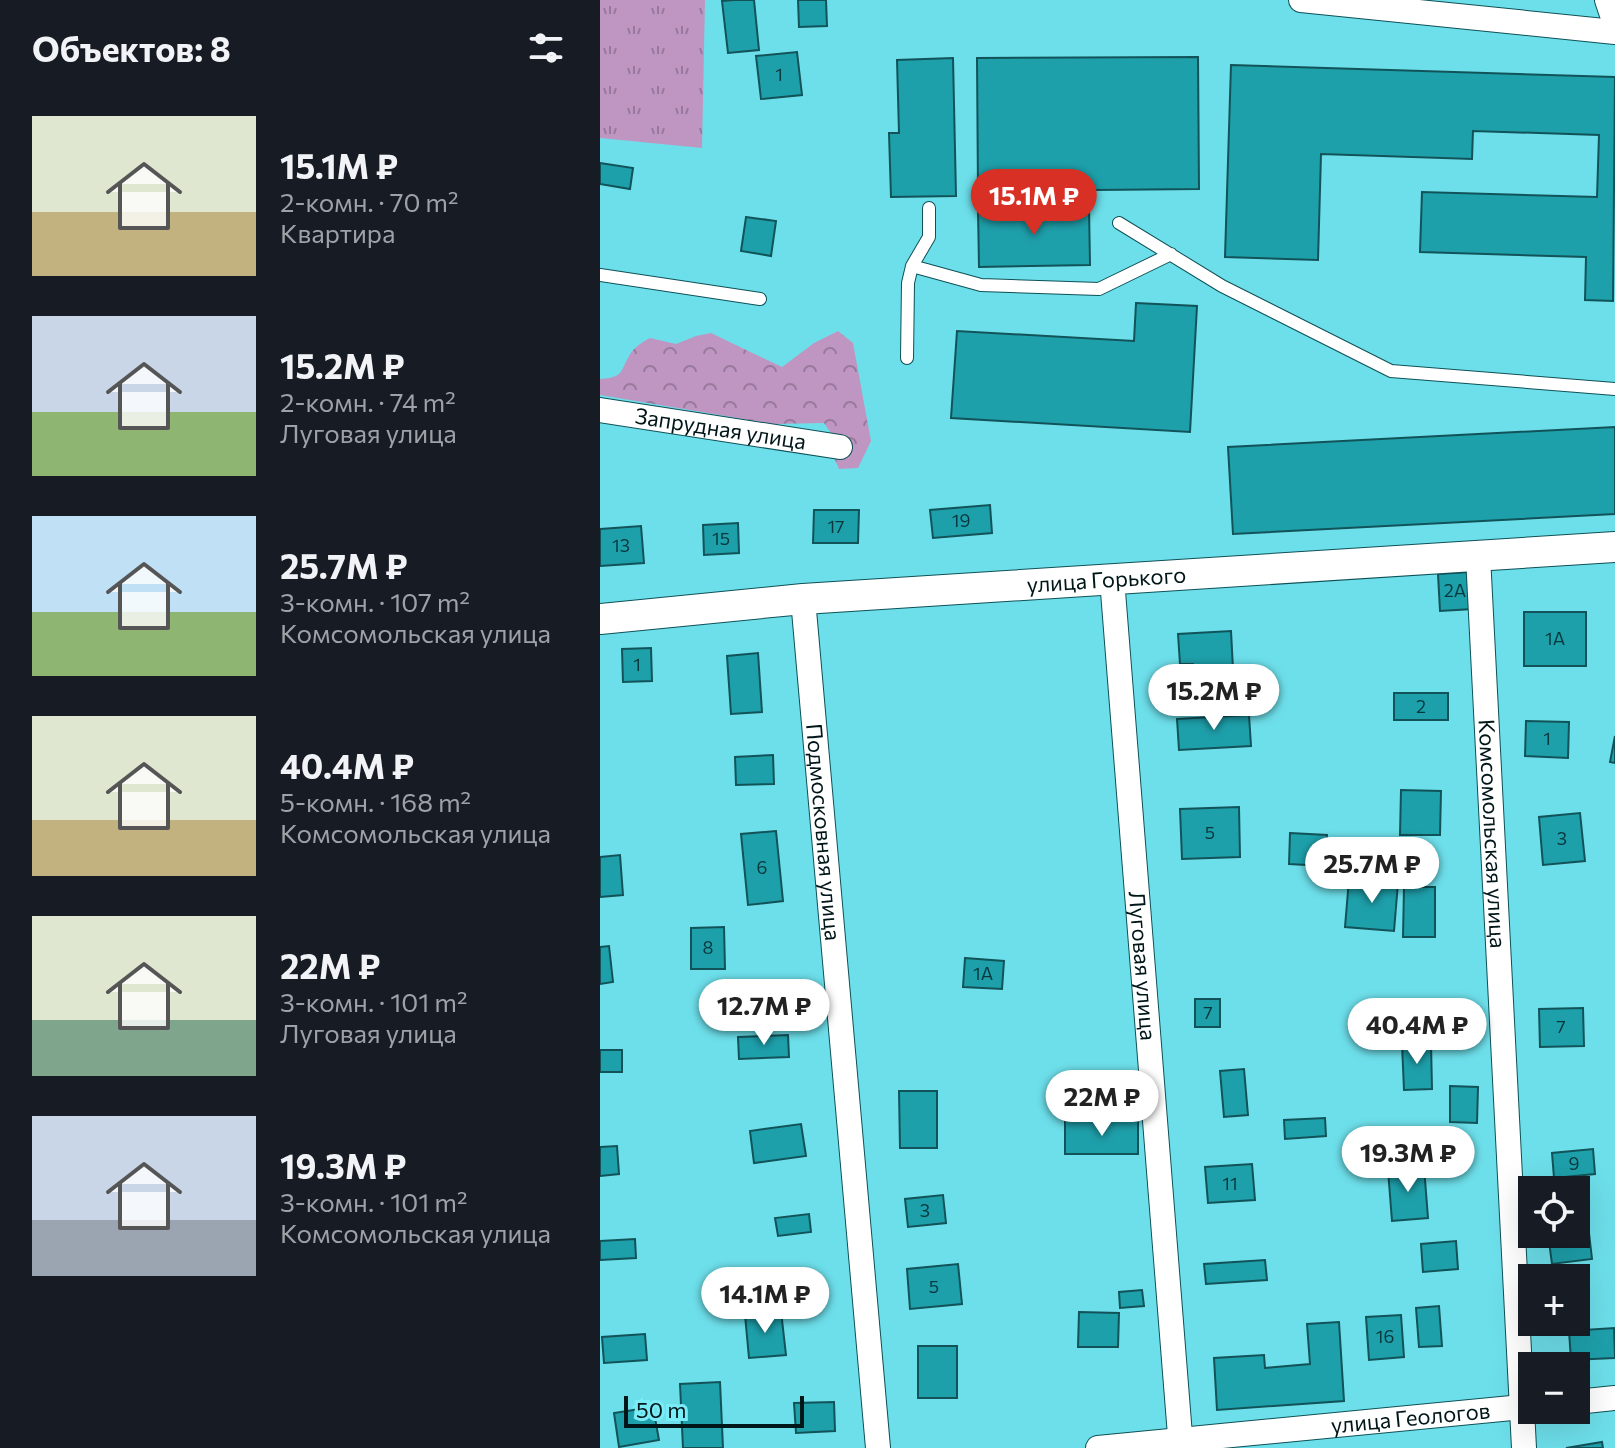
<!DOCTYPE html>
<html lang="ru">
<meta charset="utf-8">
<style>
body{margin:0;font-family:Commissioner,sans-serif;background:#242831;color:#f1f3f6;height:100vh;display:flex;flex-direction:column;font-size:30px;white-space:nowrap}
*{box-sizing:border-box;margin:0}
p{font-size:26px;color:#9ea1a6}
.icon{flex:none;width:44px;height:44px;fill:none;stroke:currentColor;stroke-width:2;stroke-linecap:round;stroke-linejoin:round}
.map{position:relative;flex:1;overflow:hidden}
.panel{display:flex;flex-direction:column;background:#171b24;width:600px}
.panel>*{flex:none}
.fabs{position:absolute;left:918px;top:1176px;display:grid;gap:16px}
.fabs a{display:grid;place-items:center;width:72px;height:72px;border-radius:0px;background:#171b24;box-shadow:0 8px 32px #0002;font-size:40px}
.scale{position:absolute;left:24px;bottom:20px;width:180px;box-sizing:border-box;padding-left:8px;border:4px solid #001619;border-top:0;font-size:22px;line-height:28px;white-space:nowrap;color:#001619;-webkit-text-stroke:6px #7aecf7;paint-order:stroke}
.price{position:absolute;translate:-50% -68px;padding:0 18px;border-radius:28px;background:#fff;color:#222;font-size:26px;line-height:52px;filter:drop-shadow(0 2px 4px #0008)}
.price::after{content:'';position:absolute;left:50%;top:48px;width:24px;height:18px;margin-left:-12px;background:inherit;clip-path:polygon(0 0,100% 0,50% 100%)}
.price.current{background:#d93025;color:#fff}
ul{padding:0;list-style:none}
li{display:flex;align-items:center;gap:24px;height:200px;padding:0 32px}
li span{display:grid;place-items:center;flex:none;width:224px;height:160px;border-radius:0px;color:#555}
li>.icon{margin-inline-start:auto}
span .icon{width:96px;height:96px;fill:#fffc;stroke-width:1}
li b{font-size:34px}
h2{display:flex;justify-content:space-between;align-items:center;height:96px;padding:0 32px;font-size:34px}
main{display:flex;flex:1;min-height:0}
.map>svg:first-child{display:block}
.grass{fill:url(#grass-tufts)}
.forest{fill:url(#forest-crowns)}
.building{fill:#1ea0ab;stroke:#125359;stroke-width:2}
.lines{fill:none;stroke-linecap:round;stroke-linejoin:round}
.service-casing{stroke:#0e5157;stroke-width:14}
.minor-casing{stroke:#0e5157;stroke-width:26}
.tertiary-casing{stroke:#0e5157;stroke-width:32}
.service{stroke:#fff;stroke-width:12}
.minor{stroke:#fff;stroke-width:24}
.tertiary{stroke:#fff;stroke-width:30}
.labels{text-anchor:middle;stroke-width:7;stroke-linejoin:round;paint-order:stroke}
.number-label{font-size:18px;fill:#08383e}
.street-label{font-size:22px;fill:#001619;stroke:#7aecf7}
</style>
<main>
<section class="panel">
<h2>Объектов: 8<svg class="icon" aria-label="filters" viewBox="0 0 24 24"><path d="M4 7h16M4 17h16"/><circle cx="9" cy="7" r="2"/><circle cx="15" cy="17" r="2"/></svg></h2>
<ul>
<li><span style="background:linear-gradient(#dfe7d0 60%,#c2b280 0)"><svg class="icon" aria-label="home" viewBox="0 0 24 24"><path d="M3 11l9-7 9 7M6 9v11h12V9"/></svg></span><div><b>15.1M ₽</b><p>2-комн. · 70 m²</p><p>Квартира</p></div></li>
<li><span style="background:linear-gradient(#c9d6e8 60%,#8fb573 0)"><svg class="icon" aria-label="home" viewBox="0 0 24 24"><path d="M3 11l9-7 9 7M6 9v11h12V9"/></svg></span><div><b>15.2M ₽</b><p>2-комн. · 74 m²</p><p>Луговая улица</p></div></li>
<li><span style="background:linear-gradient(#bfe0f5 60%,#8fb573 0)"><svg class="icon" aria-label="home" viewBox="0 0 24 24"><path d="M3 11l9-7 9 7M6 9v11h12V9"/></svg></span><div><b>25.7M ₽</b><p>3-комн. · 107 m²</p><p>Комсомольская улица</p></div></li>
<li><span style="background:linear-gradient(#dfe7d0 65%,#c2b280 0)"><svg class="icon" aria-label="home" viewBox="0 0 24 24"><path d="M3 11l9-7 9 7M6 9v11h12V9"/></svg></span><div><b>40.4M ₽</b><p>5-комн. · 168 m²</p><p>Комсомольская улица</p></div></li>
<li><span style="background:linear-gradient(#dfe7d0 65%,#7fa58c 0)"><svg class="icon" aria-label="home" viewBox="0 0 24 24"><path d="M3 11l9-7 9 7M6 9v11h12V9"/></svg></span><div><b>22M ₽</b><p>3-комн. · 101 m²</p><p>Луговая улица</p></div></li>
<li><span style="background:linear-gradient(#c9d6e8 65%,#9aa5b1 0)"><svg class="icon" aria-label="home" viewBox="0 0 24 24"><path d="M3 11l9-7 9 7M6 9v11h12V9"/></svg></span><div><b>19.3M ₽</b><p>3-комн. · 101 m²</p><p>Комсомольская улица</p></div></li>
</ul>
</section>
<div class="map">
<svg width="1015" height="1448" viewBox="0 0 1015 1448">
<defs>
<pattern id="grass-tufts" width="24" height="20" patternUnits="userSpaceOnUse" patternTransform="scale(2)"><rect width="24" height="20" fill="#be96c1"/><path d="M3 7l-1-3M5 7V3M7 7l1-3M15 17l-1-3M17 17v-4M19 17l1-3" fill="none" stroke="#98799c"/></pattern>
<pattern id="forest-crowns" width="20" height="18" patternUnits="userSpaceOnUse" patternTransform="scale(2)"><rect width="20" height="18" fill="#be96c1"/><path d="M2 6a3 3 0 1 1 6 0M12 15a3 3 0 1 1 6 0" fill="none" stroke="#98799c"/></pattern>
</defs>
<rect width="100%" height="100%" fill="#6ddfea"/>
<!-- grass -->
<path class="grass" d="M0,0h105l-3,148 -102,-10z"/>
<!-- forest -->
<path class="forest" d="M238,331l15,12 18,98 -13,27 -19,1 -7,-16 1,-17 -9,-13 -51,1 -173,-29v-16c23,-2 19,-5 29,-23 5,-9 12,-13 21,-18l26,6 20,-8 15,-3 71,34 32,-24z"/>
<!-- building -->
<path class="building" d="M134,0h20l5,50 -31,3 -6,-52z
M198,0h28l1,26 -28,1z
M197,52l5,43 -41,4 -5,-43z
M598,57l1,132 -221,2 -1,-133z
M353,58l3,138 -65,1 -2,-64h10l-2,-73z
M631,65l384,12 -2,224 -28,-1 1,-43 -166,-5 2,-60 175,5 2,-62 -126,-4 -1,28 -151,-5 -3,106 -93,-3z
M0,163l33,5 -3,21 -30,-5z
M489,207l1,58 -111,2 -1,-58z
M146,217l30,4 -5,35 -30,-5z
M536,303l61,3 -7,126 -239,-14 6,-87 177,10z
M1015,427v87l-382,20 -5,-87z
M390,505l2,28 -59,5 -3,-28z
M214,510h45l-1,33h-45z
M138,523l1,30 -35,2 -1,-30z
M41,526l3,37 -44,3v-37z
M870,572l3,37 -33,2 -2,-37z
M924,612h62v54h-62z
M631,631l2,38 -40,2v-7h-13l-2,-30z
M51,648l1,33 -29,1 -1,-33z
M158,653l4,59 -31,2 -4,-58z
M794,693h54v27h-54z
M649,715l2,31 -72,4 -2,-31z
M926,721l43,1 -1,36 -43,-2z
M1015,736v27l-5,-1z
M173,755l1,29 -38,1 -1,-28z
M801,790l40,1 -1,44h-40z
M639,807l1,50 -58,2 -2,-50z
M980,813l5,48 -42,4 -4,-48z
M176,831l7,70 -35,4 -7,-71z
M690,833l37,2 -2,31 -36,-2z
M20,855l3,40 -23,2v-40z
M749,879l49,4 -4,48 -49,-4z
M804,887h31v50h-32z
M124,927l1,42h-34v-41z
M9,946l4,36 -13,2v-37z
M365,958l39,3 -2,28 -39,-2z
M595,999h25v28h-25z
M841,1003v17l-50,1v-16z
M983,1008l1,38 -44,1 -1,-38z
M188,1035l1,22 -50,2 -1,-22z
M831,1043l1,46 -28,1 -2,-46z
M0,1050h22v22h-22z
M644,1069l4,46 -24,2 -4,-46z
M850,1086l28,1 -1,36 -27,-1z
M299,1091h38v57h-37z
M725,1118l1,18 -41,3 -1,-19z
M465,1121h73v33h-73z
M201,1124l5,32 -52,7 -4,-32z
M17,1146l2,28 -19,2v-29z
M993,1149l2,25 -41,4 -2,-25z
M652,1164l3,36 -47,3 -3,-36z
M824,1167l4,51 -36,3 -4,-51z
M343,1195l3,28 -38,4 -3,-28z
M209,1214l2,18 -33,4 -3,-18z
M987,1216l5,43 -40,5 -4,-30h28v-17z
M35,1239l1,19 -36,2v-19z
M856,1241l2,28 -35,3 -2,-28z
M665,1260l2,20 -61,4 -2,-20z
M358,1264l4,40 -52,5 -3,-40z
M542,1290l2,16 -24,2 -1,-16z
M839,1306l3,40 -23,1 -3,-39z
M181,1311l5,44 -37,3 -4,-43z
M479,1312l40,1 -1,34h-40z
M801,1315l3,42 -35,3 -3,-43z
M739,1322l5,79 -127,9 -3,-52 50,-3 1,13 45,-4 -3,-40z
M1014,1328l1,30 -44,2 -2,-29z
M45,1334l2,26 -43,3 -2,-26z
M318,1346h39v52h-39z
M120,1382l3,66h-40l-3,-64z
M234,1402l1,29 -39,2 -2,-30z
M53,1407l6,33 -40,7 -5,-34z
M1002,1442l1,6h-37z"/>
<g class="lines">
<defs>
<path id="service" d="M519,223l103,63 169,85 224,18
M312,266l69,19 118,4 72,-35
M0,275l160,24
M307,358l1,-75 4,-17 17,-29v-29"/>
<g id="minor">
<path d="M701,0l314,32"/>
<path d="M1007,0l8,24"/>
<path id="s1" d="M0,410l240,37"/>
<path id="s2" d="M878,556l46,892"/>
<path id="s3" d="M512,579l69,869"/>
<path id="s4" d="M203,599l75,849"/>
<path d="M976,1402l39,-4"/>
<path id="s5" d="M498,1448l434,-42"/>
</g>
<g id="tertiary">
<path id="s6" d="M0,619l203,-20 812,-52"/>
</g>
</defs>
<!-- service casing -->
<use href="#service" class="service-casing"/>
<!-- minor casing -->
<use href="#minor" class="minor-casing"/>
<!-- tertiary casing -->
<use href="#tertiary" class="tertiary-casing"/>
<!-- service -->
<use href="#service" class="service"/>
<!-- minor -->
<use href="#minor" class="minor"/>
<!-- tertiary -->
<use href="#tertiary" class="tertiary"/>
</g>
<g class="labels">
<!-- number labels -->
<g class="number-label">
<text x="179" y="81">1</text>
<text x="361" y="527">19</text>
<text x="236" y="533">17</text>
<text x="121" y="545">15</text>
<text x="21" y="552">13</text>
<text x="855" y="597">2А</text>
<text x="955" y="645">1А</text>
<text x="37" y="671">1</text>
<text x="821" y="713">2</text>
<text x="947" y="745">1</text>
<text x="610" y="839">5</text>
<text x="962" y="845">3</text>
<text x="162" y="874">6</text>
<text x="108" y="954">8</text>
<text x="383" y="980">1А</text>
<text x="608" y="1019">7</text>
<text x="961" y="1033">7</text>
<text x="974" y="1170">9</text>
<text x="630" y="1190">11</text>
<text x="325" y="1217">3</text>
<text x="334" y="1293">5</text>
<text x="785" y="1343">16</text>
</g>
<!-- street labels -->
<g class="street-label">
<text dy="8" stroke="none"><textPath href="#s1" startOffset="122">Запрудная улица</textPath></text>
<text dy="8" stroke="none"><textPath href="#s6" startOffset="508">улица Горького</textPath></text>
<text dy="8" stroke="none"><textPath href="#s4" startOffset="234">Подмосковная улица</textPath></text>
<text dy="8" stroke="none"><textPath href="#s2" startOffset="278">Комсомольская улица</textPath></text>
<text dy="8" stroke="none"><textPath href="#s3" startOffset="388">Луговая улица</textPath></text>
<text dy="8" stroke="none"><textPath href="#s5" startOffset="314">улица Геологов</textPath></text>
</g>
</g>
</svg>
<div class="fabs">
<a><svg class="icon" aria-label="locate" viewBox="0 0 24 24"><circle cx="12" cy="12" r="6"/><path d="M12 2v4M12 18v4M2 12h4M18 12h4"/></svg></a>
<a>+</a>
<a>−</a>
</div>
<div class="scale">50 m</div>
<b class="price current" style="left:434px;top:237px">15.1M ₽</b>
<b class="price" style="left:614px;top:732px">15.2M ₽</b>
<b class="price" style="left:772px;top:905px">25.7M ₽</b>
<b class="price" style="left:164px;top:1047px">12.7M ₽</b>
<b class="price" style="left:817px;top:1066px">40.4M ₽</b>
<b class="price" style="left:502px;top:1138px">22M ₽</b>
<b class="price" style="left:808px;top:1194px">19.3M ₽</b>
<b class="price" style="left:165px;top:1335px">14.1M ₽</b>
</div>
</main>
